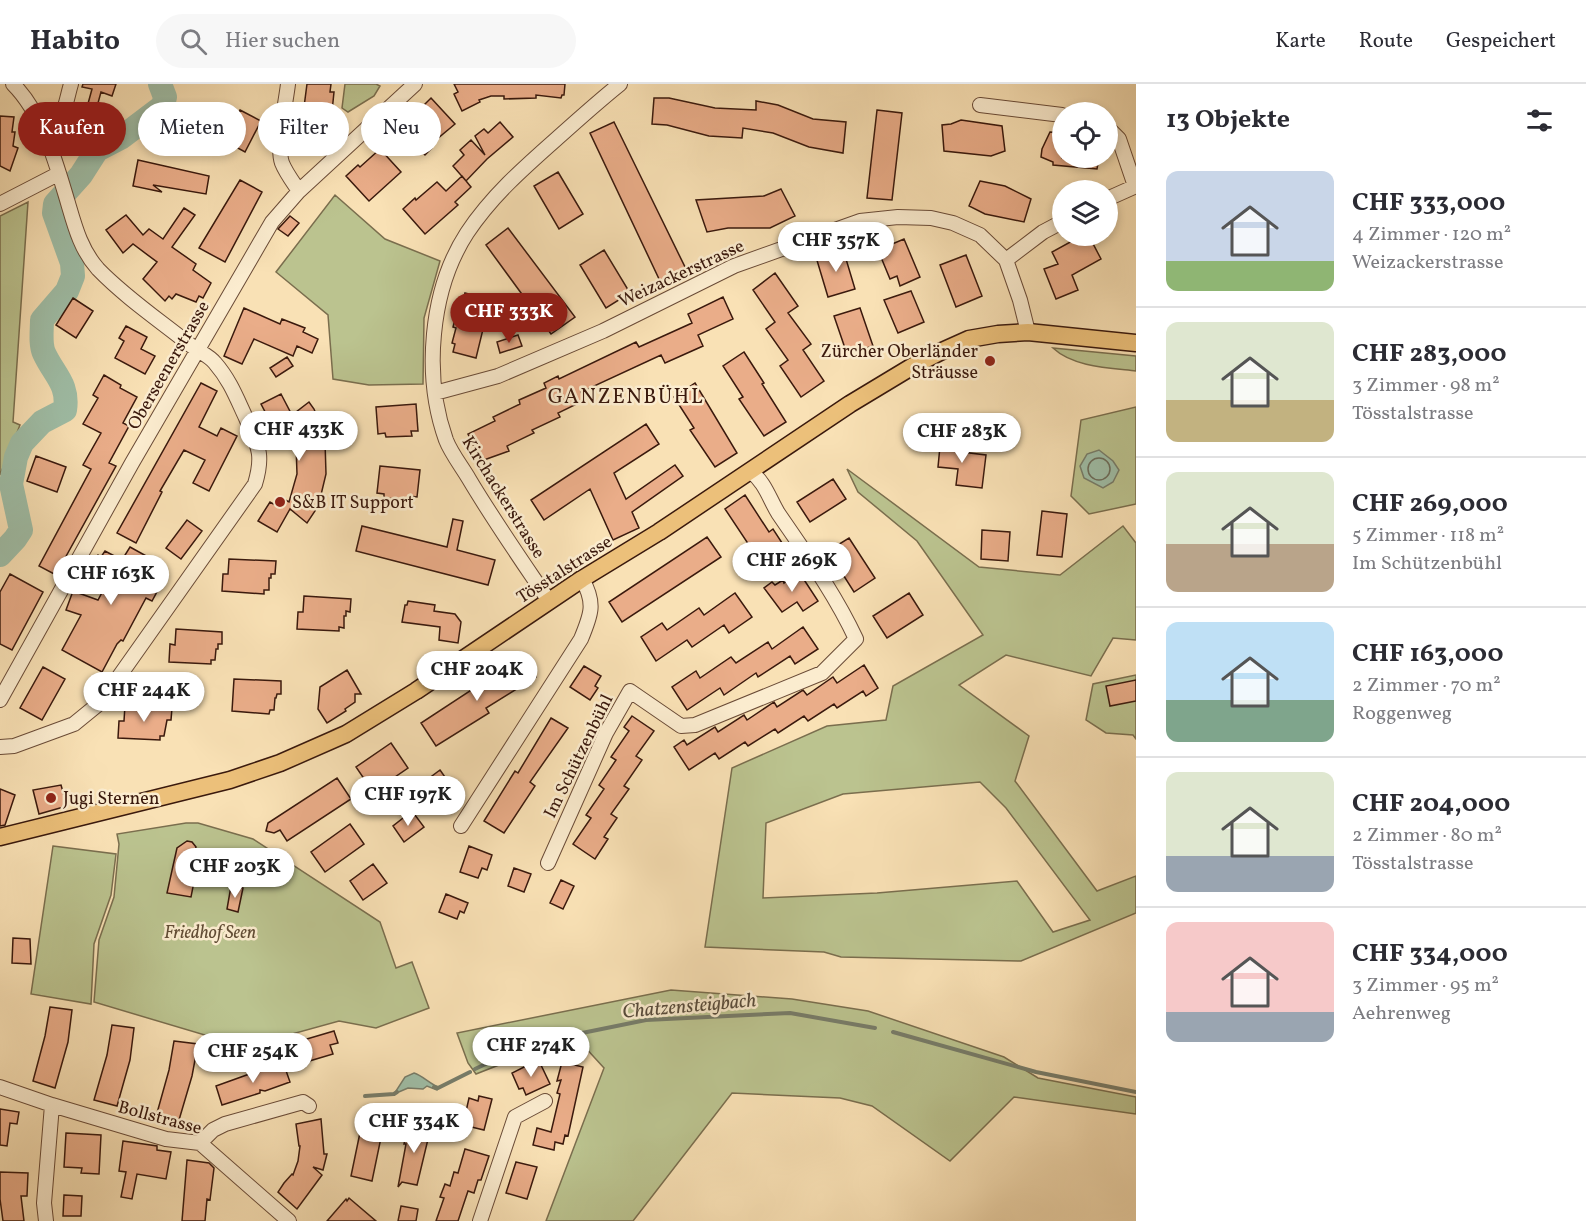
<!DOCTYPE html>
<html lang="de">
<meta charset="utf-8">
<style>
body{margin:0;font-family:Vollkorn,serif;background:#f7f7f7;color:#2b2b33;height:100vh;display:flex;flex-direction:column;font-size:22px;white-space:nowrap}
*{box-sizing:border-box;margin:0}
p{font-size:20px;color:#7c7c81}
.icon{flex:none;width:33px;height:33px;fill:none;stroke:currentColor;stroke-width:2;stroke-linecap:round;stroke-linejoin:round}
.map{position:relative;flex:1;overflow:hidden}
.details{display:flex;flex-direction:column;background:#fff;width:450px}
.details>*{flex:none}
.banner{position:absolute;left:18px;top:18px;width:570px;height:54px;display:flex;gap:12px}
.buttons{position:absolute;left:1052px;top:18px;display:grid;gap:12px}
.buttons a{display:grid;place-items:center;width:66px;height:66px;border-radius:50%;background:#fff;box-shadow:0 3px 9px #0003;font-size:30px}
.price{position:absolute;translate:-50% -51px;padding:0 14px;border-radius:21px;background:#fff;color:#222;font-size:20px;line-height:39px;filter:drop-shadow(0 2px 3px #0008)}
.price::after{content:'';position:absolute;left:50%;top:36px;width:18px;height:14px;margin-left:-9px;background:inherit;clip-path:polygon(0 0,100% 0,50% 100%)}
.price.selected{background:#8f2418;color:#fff}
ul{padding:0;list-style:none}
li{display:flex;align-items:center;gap:18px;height:150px;padding:0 30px}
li+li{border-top:2px solid #e1e1e2}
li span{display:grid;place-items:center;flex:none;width:168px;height:120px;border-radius:12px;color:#555}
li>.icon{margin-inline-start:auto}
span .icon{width:72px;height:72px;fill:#fffc;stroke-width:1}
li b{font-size:26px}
h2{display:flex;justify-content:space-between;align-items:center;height:72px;padding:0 30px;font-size:26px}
.pill{padding:0 21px;border-radius:27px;background:#fff;box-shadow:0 3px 9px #0003;font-size:21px;line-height:54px}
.pill.selected{background:#8f2418;color:#fff}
header{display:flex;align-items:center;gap:36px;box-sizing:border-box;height:84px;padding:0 30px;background:#fff;border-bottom:2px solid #e1e1e2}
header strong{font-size:28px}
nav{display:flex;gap:33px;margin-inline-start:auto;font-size:21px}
.search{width:420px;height:54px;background:#f7f7f7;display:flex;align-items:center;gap:15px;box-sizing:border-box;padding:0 21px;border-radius:33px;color:#7c7c81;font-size:22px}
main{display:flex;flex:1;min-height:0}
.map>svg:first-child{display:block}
.green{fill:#bbc38f;stroke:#7a6e4e;stroke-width:1.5;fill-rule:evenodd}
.water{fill:#9fbea7;stroke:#777c69;stroke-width:1.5}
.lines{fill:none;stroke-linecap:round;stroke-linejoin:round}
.shore{stroke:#6c6c5a;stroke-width:1.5}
.stream{stroke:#777c69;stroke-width:4}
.river{stroke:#9fbea7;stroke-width:24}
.building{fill:#eaad89;stroke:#3a190d;stroke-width:1.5}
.minor-casing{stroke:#6a4b37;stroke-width:16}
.major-casing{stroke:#3a190d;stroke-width:19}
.minor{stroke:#fbeccf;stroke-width:14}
.major{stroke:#ecc07a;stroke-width:16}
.poi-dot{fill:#8f2418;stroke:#fbeccf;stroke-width:2}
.labels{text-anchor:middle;stroke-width:5;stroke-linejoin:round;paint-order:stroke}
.street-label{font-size:18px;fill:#3a190d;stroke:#fbeccf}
.poi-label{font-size:18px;fill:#3a190d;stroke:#fbeccf;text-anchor:start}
.park-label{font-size:18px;font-style:italic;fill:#614c34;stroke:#fbeccf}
.water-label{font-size:20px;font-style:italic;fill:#584b3b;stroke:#fbeccf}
.quarter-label{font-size:21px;letter-spacing:1.5px;fill:#3a190d;stroke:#fbeccf}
</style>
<header>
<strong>Habito</strong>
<div class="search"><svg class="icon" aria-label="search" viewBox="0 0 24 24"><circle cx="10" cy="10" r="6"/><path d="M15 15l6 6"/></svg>Hier suchen</div>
<nav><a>Karte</a><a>Route</a><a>Gespeichert</a></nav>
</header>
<main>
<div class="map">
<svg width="1136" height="1137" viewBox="0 0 1136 1137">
<rect width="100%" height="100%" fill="#f9e1b5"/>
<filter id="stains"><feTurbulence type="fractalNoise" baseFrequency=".00333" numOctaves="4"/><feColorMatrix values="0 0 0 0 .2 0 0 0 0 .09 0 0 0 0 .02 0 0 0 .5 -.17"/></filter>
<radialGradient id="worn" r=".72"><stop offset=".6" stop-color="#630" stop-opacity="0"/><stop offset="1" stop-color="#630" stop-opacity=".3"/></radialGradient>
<!-- green -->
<path class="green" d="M345,0h31l4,2 -6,10 -26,16 -6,-4z
M335,111l50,44 55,22 -16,57 -1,66 -54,1 -36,-6 -5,-64 -52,-43z
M28,118l-15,220 7,3 -20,50v-259z
M1053,264l83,8v15c-26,-3 -63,-4 -83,-23z
M1136,323v97l-47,10 -18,-18 10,-76z
M847,385l132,98 81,8 63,-49 13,17v97l-23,-2 -22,38 -85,-21 -47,30 70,51 -14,45 82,110 39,-15v37l-115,48 -180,-4 -17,-5 -119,-5 27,-179 95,-42 59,-6 7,-34 90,-51 -66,-94 -59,-49zM980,698l26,26 84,112 -37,12 -36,-51 -140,12 -114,5 3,-75 77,-29z
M1136,591v64l-3,-4 -27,-2 -20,-13 7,-36z
M186,739h12l55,16 127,83 16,46 16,-6 17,46 -53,20 -37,-7 -94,26 -151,-45 5,-62 15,-43 5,-53 -2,-10z
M53,762l63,8 -5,41 -17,49 -3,60 -60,-10z
M671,906l121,9 76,12 136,46 34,21 98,19v17l-122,-17 -64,64 -78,-55 -32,-8 -108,-5 -99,128h-87l58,-153 -21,-23 -56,9 -51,20 -8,-11 -11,-30z"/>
<!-- water -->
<path class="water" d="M1099,366l14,11 6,9 -6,12 -10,6 -19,-10 -4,-12 7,-12z
M414,989c9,3 15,10 24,14l-1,3 -10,-4 -4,3 -15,-1 -14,6 11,-17z"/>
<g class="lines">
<!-- shore -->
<path class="shore" d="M1088 385a11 11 0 1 1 22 0a11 11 0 1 1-22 0Z"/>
<!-- stream -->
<path class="stream" d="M893,948l143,40 100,20
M475,985l53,-25 118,-24 144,-7 85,15
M434,1003l4,1 32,-16
M365,1012l29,-2 3,-2"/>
<!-- river -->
<path class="river" d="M0,471l15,-16 6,-9 -10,-46 5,-27 6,-14 20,-21 23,-12c4,-26 -11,-35 -21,-57 -4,-9 -2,-23 -2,-33l25,-29 6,-15 -1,-13 -18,-50 1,-9 26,-29 16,-25 25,-13 41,-31 2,-9 -5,-13"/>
</g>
<!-- building -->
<path class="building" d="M83,0h33l-4,12 -11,-4 -9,33 -3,-1 -5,17 -16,-5 8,-28 10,3 6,-22 -10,-2z
M307,0h24l-1,8h4l-3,29 -5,-1 -1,13 -24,-3z
M454,0h111l-1,11h-2l-1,3 -25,-3v3l-32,1v-3h-13l-12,4 1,2 -18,9 -8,-17 4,-2z
M431,14l24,26 -25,21 2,3 -7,7 -23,-25 14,-13 -2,-2z
M654,14h15l46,10 41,2v-9l22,4 35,14 33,3 -3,31 -34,-6 -36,-14 -30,-5 -1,10 -33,-2 -42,-11 -15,-1z
M240,26l21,11 -16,31 -18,-10h-47v1l-20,1v-3h-5v-18h9v-3h52l14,8z
M877,26l25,3 -10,87 -25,-2z
M0,32l14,1 -2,15h3l-2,14 5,2 -8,23 -10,-5z
M961,36l41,6 3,25 -14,5 -47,-5 -2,-26 9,-1z
M500,38l13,15 -26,22 -21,22 -13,-15 11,-11 -4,-5 11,-10 14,15 -10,-19 9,-7 4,4z
M614,38l72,147 -26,12 -70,-148z
M1050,48l12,1v25h37l-2,11 -44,-4v-3l-12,-5 1,-8z
M380,65l21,23 -32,29 -23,-25 12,-11 2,2z
M138,76l71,16 -3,18 -53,-9 9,7 -29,-6z
M558,88l25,42 -24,15 -25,-43z
M462,92l9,11 -16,15 3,3 -33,29 -22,-25 12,-11 1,2 21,-18 9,9z
M240,96l22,12 -37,70 -26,-14z
M980,97l25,5 26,13 -7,23 -39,-8 -16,-8z
M781,105l14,27 -25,12h-42l-21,4 -11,-32 68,-4z
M184,124l11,7 -23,32 24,17 -3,6 18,13 -8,15 -4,-2 -3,6 -20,-8 -4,5 -3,-3 -4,5 -22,-22 14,-17 -24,-18 -10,9 -17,-23 20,-15 17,20 6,-6 14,10z
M290,132l9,7 -11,13 -10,-7z
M508,144l67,89 -24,17 -65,-89z
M1071,152h18l12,23 -29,16 6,15 -22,9 -12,-30 14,-5 -6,-12 22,-12z
M904,155l16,38 -20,9 -3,-10 -7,3 -12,-29z
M843,165l12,40 -27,8 -12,-40z
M604,166l26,43 -24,15 -26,-43z
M966,171l16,41 -26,11 -16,-42z
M775,189l23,33 -10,7 23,31 -8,6 21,31 -23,16 -21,-31 8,-6 -22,-31 9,-7 -22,-32z
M911,207l13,31 -26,11 -14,-33z
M465,209l23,6 -4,17 2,1 -10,41 -23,-6 2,-8 -3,-1 4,-15 -3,-1 7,-27 3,1z
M723,213l10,22 -35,16 5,11 -38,17 -4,-8 -80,37 4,8 -27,13 2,4 -28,13 2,3 -27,13 2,5 -28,10 -13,-27 27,-13 -2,-4 27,-13 -1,-4 27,-12 -2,-5 14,-7 1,3 77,-37 3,5 53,-24 -4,-9z
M73,214l20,13 -17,27 -20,-13z
M244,224l36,16 2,-5 23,9 -2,4 15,7 -6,14 -15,-7 -4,10 -39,-17 -12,25 -18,-8z
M860,224l13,38 -26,8 -13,-38z
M126,242l21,11 -6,12 14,7 -10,18 -30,-16 9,-17 -5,-3z
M518,251l4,11 -22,7 -3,-11z
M744,268l20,31 -2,1 24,38 -22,14 -25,-37 4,-2 -20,-31z
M287,273l6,9 -17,11 -6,-9z
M104,291l17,10 -1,3 17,9 -14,26 6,3 -20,37 7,3 -52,94 3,2 -5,8 -3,-1 -3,6 -17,-9 52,-97 -8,-4 18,-32 -18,-9 15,-26 -5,-3z
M201,299l16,8 -18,36 18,9 4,-8 16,8 -28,55 -16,-8 12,-23 -21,-10 -24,41 2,1 -26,51 -19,-10z
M695,299l42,70 -22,14 -25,-37 4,-2 -20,-31z
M281,310l11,21 17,-13 5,7 8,20 3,12 1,33 -6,25 -5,12 -8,12 -17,-14 -13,23 -19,-11 12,-19 5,3 5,-8 9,5 8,-28 -1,-29 -8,-20 -7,4 -4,-8 -6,2 -10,-19z
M416,320l2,27h-7l1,5 -26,1 -1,-4 -7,1 -2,-27z
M646,340l13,20 -45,29 12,26 49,-34 8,11 -51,36 7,16 -26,12 -23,-51 -46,31 -13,-20z
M941,352l11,2v7l11,1 -1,6 24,3 -4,33 -26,-3 2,-16 -20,-2z
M36,372l30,11 -9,25 -30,-11z
M380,382l40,4 -3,27 -7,-1v4l-26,-2v-4l-7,-1z
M833,395l13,20 -36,23 -13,-20z
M745,411l24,37 4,-3 13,20 -38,24 -12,-20 13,-8 -24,-36z
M1042,427l25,3 -5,43 -25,-2z
M453,435l10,2 -6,29 38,10 -7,25 -132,-34 6,-25 85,21z
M187,436l15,11 -21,28 -15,-11z
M982,446l28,2 -2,29 -27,-2z
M707,453l14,20 -99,65 -13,-20z
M849,454l26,40 -21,14 -26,-41z
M130,463l29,16 -4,8 10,6 -13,24 -6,-3 -23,43 -2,-1 -4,4 -15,28 -40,-22 19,-35 -15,-5 7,-19 25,9 9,-17 -16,-9 5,-8 -3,-2 5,-9 3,2 4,-6 17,9z
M229,475l47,2 -1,13h-4v4h-2v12h-5v4l-42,-3 1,-17h5z
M799,488l19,29 -15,10 -6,-9 -15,10 -18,-24 8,-6 3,3 8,-5 1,3z
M10,490l33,18 -31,58 -12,-6v-52z
M735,509l17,24 -23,16 -5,-8 -32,22 -5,-7 -31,21 -15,-24 21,-14 5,7 32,-22 5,7z
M909,509l14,22 -36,23 -14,-22z
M304,512l47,3 -1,13 -4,-1v5h-2v12l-5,-1v4l-42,-2 1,-17h5z
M408,517l27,4 -1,6 21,3 6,8 -3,21 -19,-3 1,-13 -38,-5 3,-17h2z
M803,543l15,22 -23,15 -5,-8 -32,21 -2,-4 -32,22 -4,-7 -33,22 -15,-23 24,-16 4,7 31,-21 5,6 32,-21 4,7z
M176,545l46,3v12h-4v5h-2l-1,11h-4v4l-42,-2 1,-18 5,1z
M523,572l13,21 -50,31 3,5 -53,33 -15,-23z
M864,581l14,23 -12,8 -3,-5 -26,17 -3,-4 -26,17 -4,-5 -26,17 -3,-4 -27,17 -3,-4 -26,17 -4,-6 -26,17 -15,-23 10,-7 3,5 28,-18 3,5 26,-17 3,5 27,-18 3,5 26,-17 4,5 26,-18 4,6z
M584,582l17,10 -6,10 3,2 -8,12 -20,-13z
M43,583l22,12 -23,41 -22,-12z
M347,586l14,24h-6v8l-10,7 1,2 -19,12 -9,-14 2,-22z
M234,595l47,2v13h-4l-1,4h-1l-1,12h-4l-1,4 -37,-3z
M1136,596v21l-26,5 -4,-20z
M125,621l47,3 -1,12h-4l-3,16h-4v4l-42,-2 1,-17h5z
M632,632l22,15 -18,25 6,4 -18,26 5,3 -18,25 6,4 -13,19 4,2 -13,20 -22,-15 18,-26 -5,-3 18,-26 -5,-4 17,-25 -5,-3 18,-26 -5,-4z
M551,634l17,10 -38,54 5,4 -31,47 -20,-12 31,-50 3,2z
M391,659l17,25 -35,24 -17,-25z
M440,686l12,17 -20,14 -12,-16z
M337,694l14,21 -64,42 -7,-11 -6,3 -8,-2 2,-8z
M61,701l6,21 -28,8 -6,-24z
M0,705l15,6 -10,30 -5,1z
M412,727l12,16 -20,15 -11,-16z
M350,740l14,20 -39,28 -14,-20z
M187,757l5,1 4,5 -2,9 5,1 -8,40 -24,-4 10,-45z
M469,762l23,9 -5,15 -5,-2 -4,10 -18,-6z
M373,780l14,19 -24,17 -13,-19z
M514,784l17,6 -7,18 -16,-6z
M561,796l13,6 -11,23 -13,-6z
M231,802l12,2 -5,24 -11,-3z
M446,810l22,9 -4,10 -4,-2 -3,8 -18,-7z
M13,854l17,1 1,25 -19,-1z
M50,923l22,3 -4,32 -13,46 -22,-7 12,-45z
M112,941l22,3 -4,32 -13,46 -23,-6 13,-45z
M334,947l4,12 -8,2 3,9 -27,8 -6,-21z
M174,957l24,3 -6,32 -13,44 -22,-7 12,-43z
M283,978l7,20 -25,9 -5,-1v3l-38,12 -6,-19z
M562,978l21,5 -15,69 -3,-1 -2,9 -8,-2 -1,8 -21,-5 4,-17 14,4 9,-38 -3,-1 4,-13 -4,1z
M540,979l10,21 -24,11 -3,-7 -4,1 -7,-16 16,-8 1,2z
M479,1012l13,3 -8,31 -21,-5 6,-27 9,3z
M0,1025l19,3 -2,12 -7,-1 -3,23 -7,-1z
M321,1035l3,35h3l-4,16 -10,-3 9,8 -25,34 -19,-17 6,-9 8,-9 1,1 5,-14 2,-15h-1l-3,-22z
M362,1039l21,5 -11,53 -21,-5z
M409,1039l19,4 -2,7 3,1 -12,50 -15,-3 -4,5 8,-43h-2z
M66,1049l35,2 -2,39 -18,-1 1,-5 -18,-1z
M123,1057l34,5v4l14,2 -5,27 -29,-5 -5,25 -11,-2 5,-25 -7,-1z
M465,1065l24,7 -8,24h-3l-4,13 -6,-2 -10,30h-22l8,-23 -4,-1 5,-13 5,2 4,-14 4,1z
M187,1076l22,3 5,5 -4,32 -3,-1 -2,22h-23z
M516,1078l21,5 -10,32 -21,-6z
M0,1088l28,1 -1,23h-6l3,25h-21l-3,-22z
M64,1111l18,1 -1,20h-18z
M349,1114l27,23h-49l19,-22 1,2z
M401,1122l17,3 -2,12h-18z"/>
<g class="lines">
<defs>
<path id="minor" d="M288,0c-2,18 -12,63 -6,79 4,10 11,19 17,28
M980,21l82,10
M1107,43l12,12 16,47
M44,48c21,-9 21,-28 27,-48
M1107,115l29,-13
M0,120l58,-30
M1006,176l37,-28 19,-10
M435,309l63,-17 105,-45 131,-65 126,-45 38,-4 33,1 22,5 27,12 26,25 14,40 8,32
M549,517c-27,-40 -55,-80 -80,-122 -7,-12 -18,-26 -23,-39 -23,-64 -16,-150 21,-207 26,-39 60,-68 95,-99 19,-17 38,-34 58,-50
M0,616l132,-237 140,-241 27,-31 116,-107
M0,663l14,-1 60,-22 27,-22 154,-218c9,-30 3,-38 -9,-66 -9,-19 -16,-38 -31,-55 -6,-8 -18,-12 -26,-19 -30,-24 -64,-47 -91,-75 -17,-19 -23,-42 -30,-66 -12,-40 -25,-89 -55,-119
M461,742l120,-187c10,-24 15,-36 1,-60
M548,779l58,-130 24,-42 51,35 14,-1 127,-52 34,-34c-21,-45 -50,-85 -78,-126 -9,-15 -13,-31 -28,-42
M0,1003l52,18 114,34 34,4 89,78
M200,1059l13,-13 12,-6 78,-22 6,4
M46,1137l-2,-18 8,-98
M480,1137l35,-104 30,-16"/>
<path id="major" d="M0,753l230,-57 50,-17 66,-29 70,-43 166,-112 77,-47 191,-128 63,-38 27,-14 29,-13 29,-5 30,-2 108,11"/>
</defs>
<!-- minor casing -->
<use href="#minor" class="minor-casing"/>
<!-- major casing -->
<use href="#major" class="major-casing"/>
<!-- minor -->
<use href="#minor" class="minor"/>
<!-- major -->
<use href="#major" class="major"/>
</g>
<!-- markers -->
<g class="poi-dot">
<circle cx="990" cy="277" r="6"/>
<circle cx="280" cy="418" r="6"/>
<circle cx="51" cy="714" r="6"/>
</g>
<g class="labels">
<!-- street labels -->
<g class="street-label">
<text transform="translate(681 189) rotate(-25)" y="6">Weizackerstrasse</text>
<text transform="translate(168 281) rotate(-60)" y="6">Oberseenerstrasse</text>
<text transform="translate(504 413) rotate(58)" y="6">Kirchackerstrasse</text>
<text transform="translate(564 485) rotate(-33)" y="6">Tösstalstrasse</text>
<text transform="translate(578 672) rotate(-64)" y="6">Im Schützenbühl</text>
<text transform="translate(160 1033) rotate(15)" y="6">Bollstrasse</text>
</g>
<!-- poi labels -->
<g class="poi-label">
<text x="978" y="273" text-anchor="end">Zürcher Oberländer<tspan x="978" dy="21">Sträusse</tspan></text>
<text x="292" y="424">S&amp;B IT Support</text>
<text x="63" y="720">Jugi Sternen</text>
</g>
<!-- park labels -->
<g class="park-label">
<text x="210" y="854">Friedhof Seen</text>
</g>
<!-- water labels -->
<g class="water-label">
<text transform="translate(689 921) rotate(-5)" y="7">Chatzensteigbach</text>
</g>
<!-- quarter labels -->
<g class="quarter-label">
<text x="626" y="319">GANZENBÜHL</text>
</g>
</g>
<rect width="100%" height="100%" filter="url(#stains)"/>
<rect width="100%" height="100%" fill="url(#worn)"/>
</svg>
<div class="buttons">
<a><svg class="icon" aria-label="locate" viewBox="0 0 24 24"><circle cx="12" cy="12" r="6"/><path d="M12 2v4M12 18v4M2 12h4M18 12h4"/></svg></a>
<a><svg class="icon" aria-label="layers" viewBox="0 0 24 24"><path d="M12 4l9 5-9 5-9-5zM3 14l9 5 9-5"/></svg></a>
</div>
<b class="price" style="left:836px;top:189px">CHF 357K</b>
<b class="price selected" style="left:509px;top:260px">CHF 333K</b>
<b class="price" style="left:299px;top:378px">CHF 433K</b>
<b class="price" style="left:962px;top:380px">CHF 283K</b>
<b class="price" style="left:792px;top:509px">CHF 269K</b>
<b class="price" style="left:111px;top:522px">CHF 163K</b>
<b class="price" style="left:477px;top:618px">CHF 204K</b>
<b class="price" style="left:144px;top:639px">CHF 244K</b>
<b class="price" style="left:408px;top:743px">CHF 197K</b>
<b class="price" style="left:235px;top:815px">CHF 203K</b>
<b class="price" style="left:531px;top:994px">CHF 274K</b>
<b class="price" style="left:253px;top:1000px">CHF 254K</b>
<b class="price" style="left:414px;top:1070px">CHF 334K</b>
<div class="banner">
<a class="pill selected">Kaufen</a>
<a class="pill">Mieten</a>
<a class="pill">Filter</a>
<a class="pill">Neu</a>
</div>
</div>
<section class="details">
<h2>13 Objekte<svg class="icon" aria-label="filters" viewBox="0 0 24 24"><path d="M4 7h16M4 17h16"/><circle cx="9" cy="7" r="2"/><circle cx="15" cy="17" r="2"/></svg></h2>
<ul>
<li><span style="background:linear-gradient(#c9d6e8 75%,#8fb573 0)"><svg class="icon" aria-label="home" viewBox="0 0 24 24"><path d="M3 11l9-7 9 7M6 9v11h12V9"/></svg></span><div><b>CHF 333,000</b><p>4 Zimmer · 120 m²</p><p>Weizackerstrasse</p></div></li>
<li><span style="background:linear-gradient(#dfe7d0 65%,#c2b280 0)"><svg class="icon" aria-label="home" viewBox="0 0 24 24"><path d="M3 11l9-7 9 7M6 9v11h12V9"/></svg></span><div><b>CHF 283,000</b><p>3 Zimmer · 98 m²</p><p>Tösstalstrasse</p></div></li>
<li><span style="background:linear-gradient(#dfe7d0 60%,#b9a48a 0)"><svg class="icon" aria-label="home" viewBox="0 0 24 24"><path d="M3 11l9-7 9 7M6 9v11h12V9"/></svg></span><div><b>CHF 269,000</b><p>5 Zimmer · 118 m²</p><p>Im Schützenbühl</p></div></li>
<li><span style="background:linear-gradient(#bfe0f5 65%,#7fa58c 0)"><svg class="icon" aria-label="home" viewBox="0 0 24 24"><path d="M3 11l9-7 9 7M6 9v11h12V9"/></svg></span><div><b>CHF 163,000</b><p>2 Zimmer · 70 m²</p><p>Roggenweg</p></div></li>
<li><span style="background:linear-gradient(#dfe7d0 70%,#9aa5b1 0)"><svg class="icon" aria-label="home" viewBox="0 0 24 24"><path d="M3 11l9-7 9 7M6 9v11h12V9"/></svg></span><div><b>CHF 204,000</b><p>2 Zimmer · 80 m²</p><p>Tösstalstrasse</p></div></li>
<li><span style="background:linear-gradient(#f6c9c9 75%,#9aa5b1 0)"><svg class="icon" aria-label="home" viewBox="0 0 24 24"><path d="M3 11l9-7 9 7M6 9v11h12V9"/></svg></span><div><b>CHF 334,000</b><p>3 Zimmer · 95 m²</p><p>Aehrenweg</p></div></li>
</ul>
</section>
</main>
